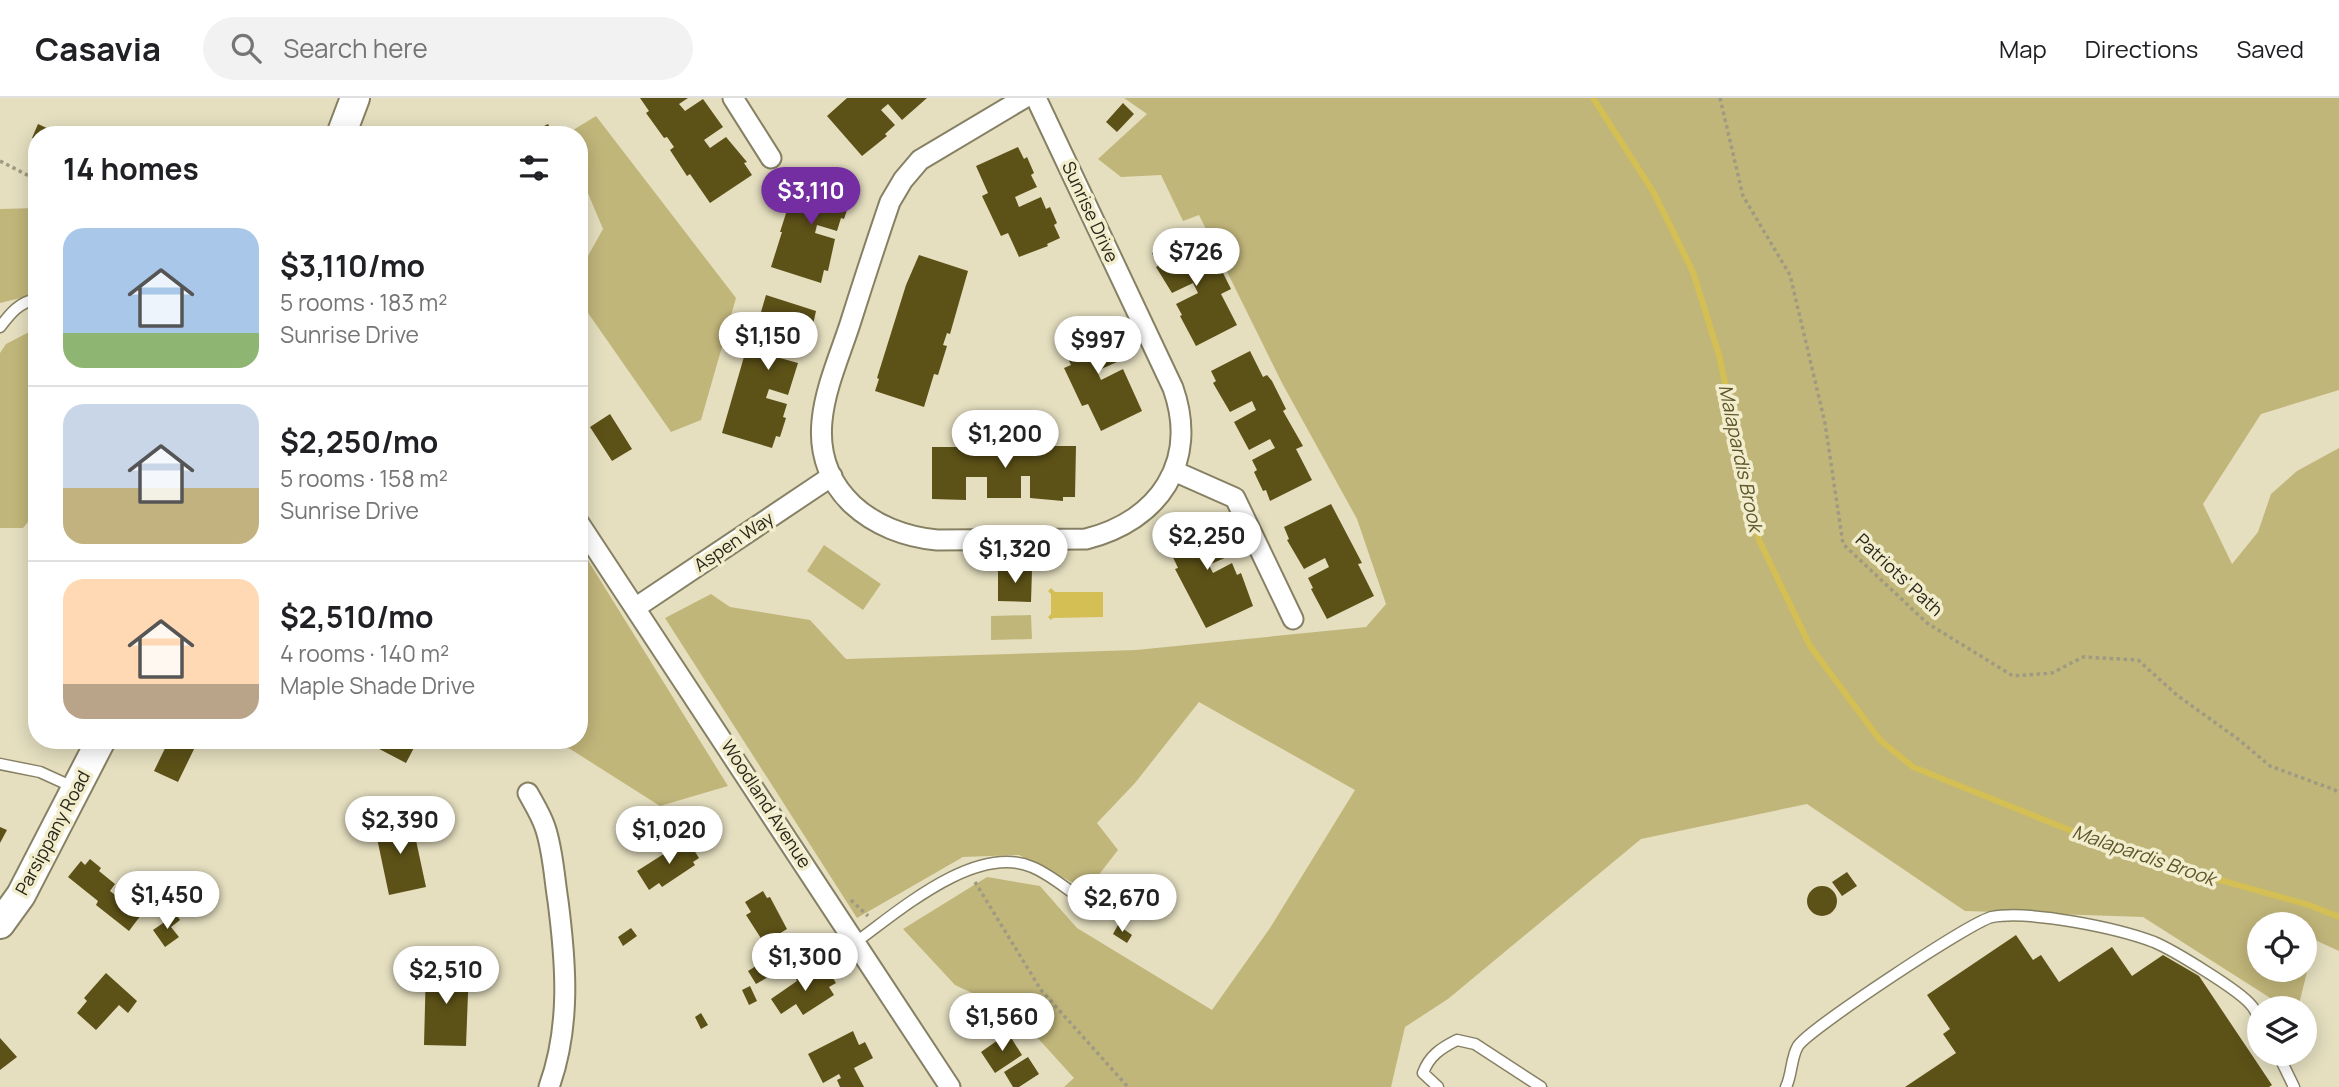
<!DOCTYPE html>
<meta charset="utf-8">
<style>
body{margin:0;font-family:Manrope,sans-serif;background:#f2f2f2;color:#202124;height:100vh;display:flex;flex-direction:column;font-size:26px;white-space:nowrap}
*{box-sizing:border-box;margin:0}
p{font-size:23px;color:#757577}
.icon{flex:none;width:38px;height:38px;fill:none;stroke:currentColor;stroke-width:2;stroke-linecap:round;stroke-linejoin:round}
.map{position:relative;flex:1;overflow:hidden}
.sheet{position:absolute;left:28px;top:28px;width:560px;height:623px;display:flex;flex-direction:column;background:#fff;border-radius:28px;box-shadow:0 4px 18px #0003}
.sheet>*{flex:none}
.controls{position:absolute;left:2247px;top:814px;display:grid;gap:14px}
.controls a{display:grid;place-items:center;width:70px;height:70px;border-radius:50%;background:#fff;box-shadow:0 4px 18px #0003;font-size:35px}
.price{position:absolute;translate:-50% -60px;padding:0 16px;border-radius:24px;background:#fff;color:#222;font-size:23px;line-height:46px;filter:drop-shadow(0 2px 4px #0008)}
.price::after{content:'';position:absolute;left:50%;top:42px;width:21px;height:16px;margin-left:-10px;background:inherit;clip-path:polygon(0 0,100% 0,50% 100%)}
.price.active{background:#742ea2;color:#fff}
ul{padding:0;list-style:none}
li{display:flex;align-items:center;gap:21px;height:175px;padding:0 35px}
li+li{border-top:2px solid #e0e0e0}
li span{display:grid;place-items:center;flex:none;width:196px;height:140px;border-radius:21px;color:#555}
li>.icon{margin-inline-start:auto}
span .icon{width:84px;height:84px;fill:#fffc;stroke-width:1}
li b{font-size:30px}
h2{display:flex;justify-content:space-between;align-items:center;height:84px;padding:0 35px;font-size:30px}
header{display:flex;align-items:center;gap:42px;box-sizing:border-box;height:98px;padding:0 35px;background:#fff;border-bottom:2px solid #e0e0e0}
header strong{font-size:33px}
nav{display:flex;gap:38px;margin-inline-start:auto;font-size:24px}
.search{width:490px;height:63px;background:#f2f2f2;display:flex;align-items:center;gap:18px;box-sizing:border-box;padding:0 24px;border-radius:38px;color:#757577;font-size:26px}
.map>svg:first-child{display:block}
.green{fill:#c1b67a;fill-rule:evenodd}
.water{fill:#d3bf53}
.lines{fill:none;stroke-linecap:round;stroke-linejoin:round}
.stream{stroke:#d3bf53;stroke-width:6}
.building{fill:#5c5117}
.service-casing{stroke:#868164;stroke-width:13}
.minor-casing{stroke:#868164;stroke-width:23}
.secondary-casing{stroke:#868164;stroke-width:32}
.path{stroke:#9f9a82;stroke-width:3.5;stroke-dasharray:3.5 3.5;stroke-linecap:butt}
.service{stroke:#fff;stroke-width:10}
.minor{stroke:#fff;stroke-width:19}
.secondary{stroke:#fff;stroke-width:28}
.labels{text-anchor:middle;stroke-width:7;stroke-linejoin:round;paint-order:stroke}
.street-label{font-size:18px;fill:#28261a;stroke:#f2edcd}
.water-label{font-size:19px;font-style:italic;fill:#5f562a;stroke:#f2edcd}
</style>
<header>
<strong>Casavia</strong>
<div class="search"><svg class="icon" aria-label="search" viewBox="0 0 24 24"><circle cx="10" cy="10" r="6"/><path d="M15 15l6 6"/></svg>Search here</div>
<nav><a>Map</a><a>Directions</a><a>Saved</a></nav>
</header>
<div class="map">
<svg width="2339" height="989" viewBox="0 0 2339 989">
<rect width="100%" height="100%" fill="#e5dfc0"/>
<!-- green -->
<path class="green" d="M1124,0h1215v292l-78,24 -58,90 29,60 26,-32 13,-38 26,-23 42,-23v503l-24,-11 -17,68h-12l-143,-91 -178,-6 -158,-107 -166,35 -193,160 -43,28 -14,60h-327l10,-9 -59,-65 -60,-28 -52,-56 84,-52 53,9 37,42 135,82 58,-82 85,-138 -156,-88 -64,81 -38,40 21,27 -31,40 -68,-35 -56,2 -106,61 -192,-300 46,-24 19,13 80,13 36,39 290,-9 230,-23 20,-23 -29,-85 -75,-136 -83,-168 -16,6 -22,-46 -40,2 -23,-18 49,-45zM2259,826h46v46h-46z
M596,18l140,182 -35,122 -30,12 -92,-132v-28l24,-43 -24,-57v-37h-14z
M37,110v86l-37,9v-94z
M37,230v183l-14,17h-23v-175l6,-9z
M824,447l57,39 -18,26 -56,-39z
M579,448l149,240 -68,20 -104,-66h23z
M1031,517l1,24 -41,1v-24z"/>
<!-- water -->
<path class="water" d="M1051,490l4,4h48v25l-50,1 -2,2 -3,-3 3,-3v-20l-3,-3z"/>
<g class="lines">
<!-- stream -->
<path class="stream" d="M1593,0l61,95 39,79 26,83 40,185 51,106 70,94 33,27 221,89 175,49 30,12"/>
</g>
<!-- building -->
<path class="building" d="M640,0h48l-9,6 6,7 18,-12 20,28 -19,13 6,8 16,-11 21,25 -3,1 8,12 -42,28 -20,-29 -3,2 -17,-26 4,-3 -7,-10 -3,1 -18,-25 3,-2z
M847,0h80l-25,22 -14,-16 -7,6 14,15 -10,9 2,2 -25,20 -35,-40z
M1123,5l11,11 -17,18 -11,-10z
M38,26l24,11h-25v5l-5,-2z
M548,26l6,11h-10l-4,-7z
M1018,49l6,12 3,-2 7,16 -3,2 6,12 -22,10 4,10 22,-10 5,12 4,-2 7,16 -3,2 6,13 -13,6 1,2 -29,11 -11,-24 -7,3 -19,-40 6,-3 -12,-27z
M802,73l50,15 -5,14 3,1 -6,18 -3,-1 -4,13 -20,-6 -2,8 20,6 -7,32 -4,-1 -3,13 -50,-16 11,-35h-2l9,-28 3,1z
M1193,135l18,33 7,-3 13,26 -10,5 16,31 -41,21 -16,-30 2,-1 -6,-11 22,-11 -5,-10 -21,10 -16,-26 2,-1 -6,-13z
M919,157l49,16 -18,63 -3,-1 -4,12 4,1 -9,29 -4,-1 -10,33 -49,-16 4,-12 -2,-1 29,-93z
M766,197l50,16 -7,32 -3,-1 -4,14 -20,-6 -2,8 18,5 -10,32 -19,-6 -3,9 21,6 -4,13 3,1 -6,19 -4,-1 -4,12 -50,-15 30,-104h4z
M1100,221l19,42 -22,10 4,9 22,-11 19,42 -41,20 -13,-27 -6,2 -18,-38 7,-3 -13,-27z
M1250,253l13,26 4,-2 5,6 14,28 -3,2 20,35 -7,3 16,31 -42,21 -4,-11 -3,1 -9,-19 3,-2 -5,-10 23,-12 -5,-9 -21,11 -15,-28 22,-12 -4,-9 -22,11 -17,-29 3,-2 -5,-10z
M610,316l22,35 -20,12 -22,-34z
M967,345h31l-1,3h12v-3h30v3h37l-1,51h-12v4l-33,-3v-22h-9v22h-34v-21h-21v23l-34,-1v-52h35z
M1331,406l31,59 -4,1 16,32 -47,23 -16,-30 2,-1 -5,-10 21,-11 -4,-9 -21,11 -17,-29 2,-1 -5,-12z
M1209,416l5,11 3,-1 12,32 -20,9 4,8 19,-10 5,12 4,-2 12,33 -47,22 -31,-59 3,-1 -15,-32z
M998,471l34,1 -1,32 -33,-1z
M169,642h16l11,5 -18,37 -24,-11z
M362,642h56l-12,23z
M411,719l15,70 -37,8 -15,-71z
M0,729l7,3 -7,13z
M667,729l6,9 -16,11 -6,-10z
M688,743l11,17 -6,4 2,3 -33,22 -3,-4 -10,7 -12,-19 44,-28 2,2z
M90,761l11,9 -2,3 16,13 -5,7 31,24 -12,16 -33,-26 2,-4 -30,-24 13,-16 4,4z
M1847,774l10,14 -15,10 -10,-14z
M1807 803a15 15 0 1 1 30 0a15 15 0 1 1-30 0Z
M763,793l4,7 3,-1 17,32 -23,14 -18,-28 5,-3 -6,-10z
M176,816l4,6 -9,7 8,10 -14,10 -12,-17z
M1118,827l14,10 -5,8 -14,-9z
M631,830l6,8 -14,10 -5,-9z
M2016,837l17,25 8,-5 18,27 53,-35 20,29 31,-21 36,21 73,109 -3,2h-364l51,-34 -13,-19 7,-5 -23,-34z
M775,856l9,14 -28,16 -8,-13z
M426,869l43,1 -3,78 -42,-1z
M818,870l7,11 6,-4 5,8 -7,4 5,8 -31,20 -7,-11 -15,10 -10,-15 26,-18 -2,-4 6,-4 3,4z
M106,875l31,28 -9,12 -9,-8 -23,25 -19,-17 10,-12 -3,-3z
M750,888l7,15 -8,4 -7,-15z
M701,915l7,12 -7,4 -6,-12z
M853,933l6,14 6,-3 8,16 -19,10 10,19h-24l-3,-7 4,-2 -2,-4 -16,9 -15,-29z
M1008,935l14,22 -27,18 -14,-21z
M0,940l17,19 -17,13z
M1028,959l11,17 -20,13h-6l-9,-15z"/>
<g class="lines">
<defs>
<path id="service" d="M0,229c10,-13 19,-25 37,-28
M0,666l40,8 33,15
M856,844c43,-31 120,-99 176,-75 17,7 31,19 45,29
M2278,956l16,33
M1438,989l-15,-14c6,-17 18,-25 34,-33l18,4 66,43
M1786,989c6,-12 5,-30 12,-41 11,-17 174,-125 194,-129 38,-7 125,11 162,25 19,8 85,48 97,63 4,4 6,10 8,14"/>
<path id="minor" d="M733,0l38,60
M1024,0l-104,62 -17,20 -13,22c-14,41 -27,81 -40,122 -10,31 -25,64 -28,97 -7,71 51,113 115,119l149,-1c73,-18 113,-77 87,-151l-137,-290
M1174,373l61,27 58,121
M579,425l371,564
M635,510l197,-132
M528,695c6,11 13,22 17,34 8,23 9,49 13,74 8,62 13,125 -9,186"/>
<path id="secondary" d="M341,37l14,-37
M0,826l21,-29 80,-155"/>
</defs>
<!-- service casing -->
<use href="#service" class="service-casing"/>
<!-- minor casing -->
<use href="#minor" class="minor-casing"/>
<!-- secondary casing -->
<use href="#secondary" class="secondary-casing"/>
<!-- path -->
<path class="path" d="M1720,0l23,98 47,79 35,148 18,121 84,79 86,53 39,-3 31,-16 55,3 40,36 60,43 32,27 65,24 4,4
M0,63l37,19
M975,784l66,108 87,97
M851,802l17,16"/>
<!-- service -->
<use href="#service" class="service"/>
<!-- minor -->
<use href="#minor" class="minor"/>
<!-- secondary -->
<use href="#secondary" class="secondary"/>
</g>
<g class="labels">
<!-- street labels -->
<g class="street-label">
<text transform="translate(1090 114) rotate(65)" y="6">Sunrise Drive</text>
<text transform="translate(734 444) rotate(-34)" y="6">Aspen Way</text>
<text transform="translate(1899 477) rotate(43)" y="6">Patriots' Path</text>
<text transform="translate(766 706) rotate(57)" y="6">Woodland Avenue</text>
<text transform="translate(53 735) rotate(-62)" y="6">Parsippany Road</text>
</g>
<!-- water labels -->
<g class="water-label">
<text transform="translate(1741 360) rotate(78)" y="7">Malapardis Brook</text>
<text transform="translate(2144 757) rotate(19)" y="7">Malapardis Brook</text>
</g>
</g>
</svg>
<div class="controls">
<a><svg class="icon" aria-label="locate" viewBox="0 0 24 24"><circle cx="12" cy="12" r="6"/><path d="M12 2v4M12 18v4M2 12h4M18 12h4"/></svg></a>
<a><svg class="icon" aria-label="layers" viewBox="0 0 24 24"><path d="M12 4l9 5-9 5-9-5zM3 14l9 5 9-5"/></svg></a>
</div>
<b class="price active" style="left:811px;top:129px">$3,110</b>
<b class="price" style="left:1196px;top:190px">$726</b>
<b class="price" style="left:768px;top:274px">$1,150</b>
<b class="price" style="left:1098px;top:278px">$997</b>
<b class="price" style="left:1005px;top:372px">$1,200</b>
<b class="price" style="left:1207px;top:474px">$2,250</b>
<b class="price" style="left:1015px;top:487px">$1,320</b>
<b class="price" style="left:400px;top:758px">$2,390</b>
<b class="price" style="left:669px;top:768px">$1,020</b>
<b class="price" style="left:167px;top:833px">$1,450</b>
<b class="price" style="left:1122px;top:836px">$2,670</b>
<b class="price" style="left:805px;top:895px">$1,300</b>
<b class="price" style="left:446px;top:908px">$2,510</b>
<b class="price" style="left:1002px;top:955px">$1,560</b>
<section class="sheet">
<h2>14 homes<svg class="icon" aria-label="filters" viewBox="0 0 24 24"><path d="M4 7h16M4 17h16"/><circle cx="9" cy="7" r="2"/><circle cx="15" cy="17" r="2"/></svg></h2>
<ul>
<li><span style="background:linear-gradient(#a9c7e8 75%,#8fb573 0)"><svg class="icon" aria-label="home" viewBox="0 0 24 24"><path d="M3 11l9-7 9 7M6 9v11h12V9"/></svg></span><div><b>$3,110/mo</b><p>5 rooms · 183 m²</p><p>Sunrise Drive</p></div></li>
<li><span style="background:linear-gradient(#c9d6e8 60%,#c2b280 0)"><svg class="icon" aria-label="home" viewBox="0 0 24 24"><path d="M3 11l9-7 9 7M6 9v11h12V9"/></svg></span><div><b>$2,250/mo</b><p>5 rooms · 158 m²</p><p>Sunrise Drive</p></div></li>
<li><span style="background:linear-gradient(#ffd9b3 75%,#b9a48a 0)"><svg class="icon" aria-label="home" viewBox="0 0 24 24"><path d="M3 11l9-7 9 7M6 9v11h12V9"/></svg></span><div><b>$2,510/mo</b><p>4 rooms · 140 m²</p><p>Maple Shade Drive</p></div></li>
</ul>
</section>
</div>
